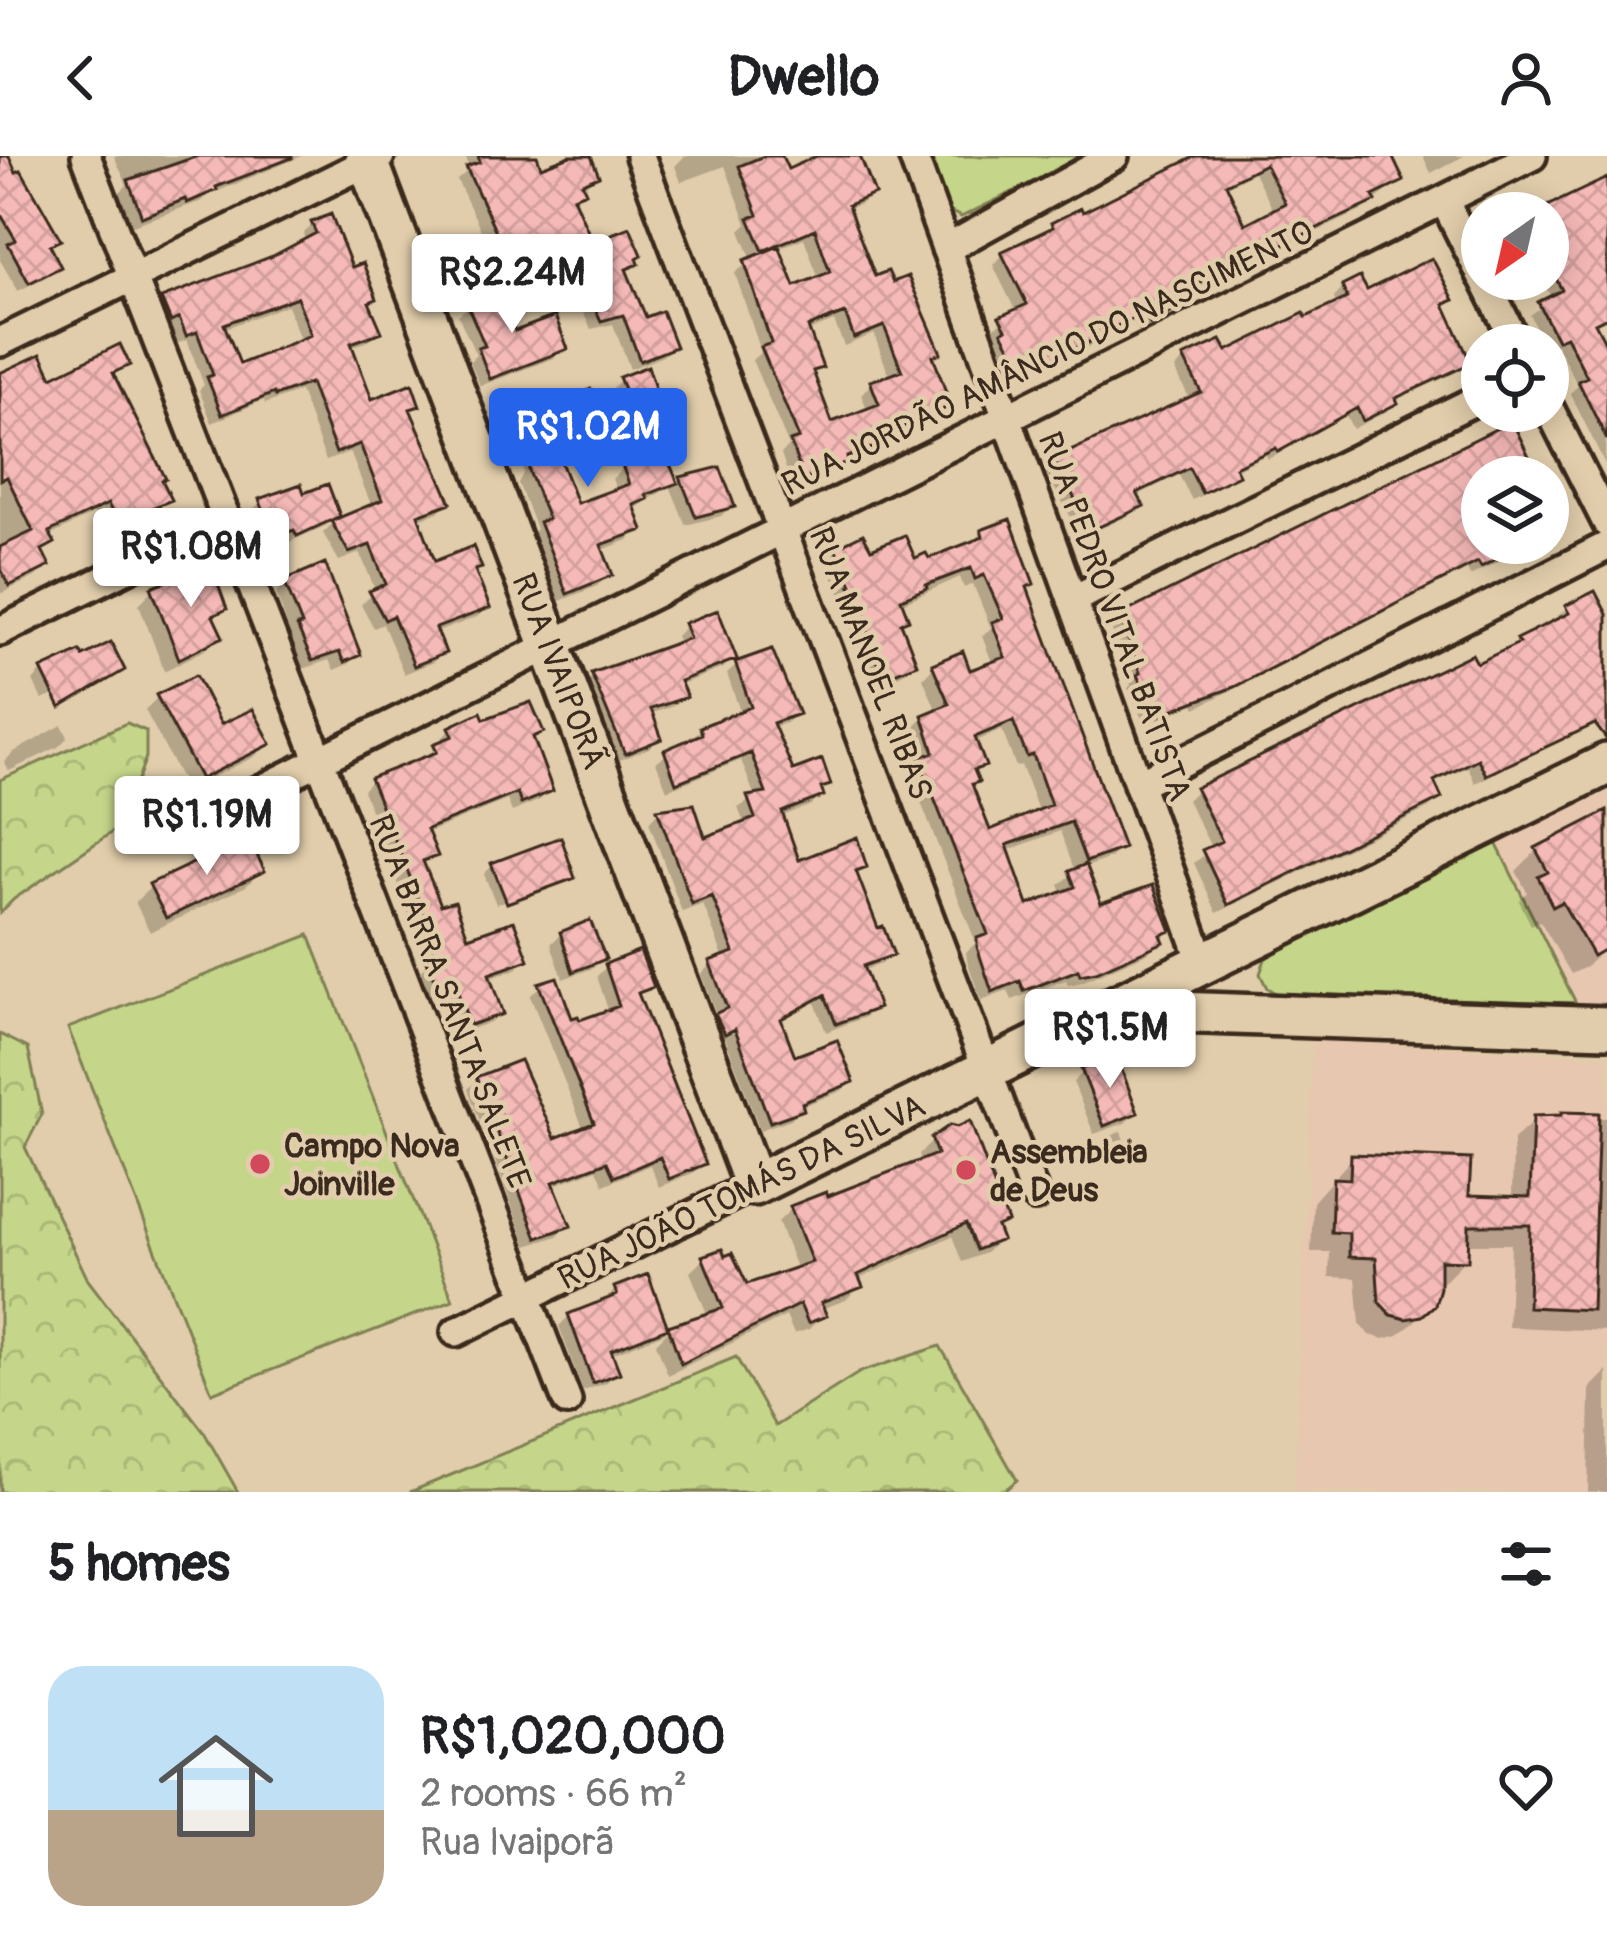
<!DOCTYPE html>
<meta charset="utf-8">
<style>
body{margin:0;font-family:Pangolin,sans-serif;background:#f2f2f2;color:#202124;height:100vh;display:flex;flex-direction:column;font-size:45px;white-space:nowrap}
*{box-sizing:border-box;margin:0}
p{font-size:39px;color:#757577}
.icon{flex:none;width:66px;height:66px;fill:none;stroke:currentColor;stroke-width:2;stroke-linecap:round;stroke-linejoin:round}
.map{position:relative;height:1336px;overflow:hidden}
.side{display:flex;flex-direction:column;background:#fff;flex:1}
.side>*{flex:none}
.needle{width:78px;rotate:214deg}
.buttons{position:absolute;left:1461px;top:36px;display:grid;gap:24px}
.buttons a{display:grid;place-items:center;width:108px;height:108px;border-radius:50%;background:#fff;box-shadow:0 6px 30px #0003;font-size:60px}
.price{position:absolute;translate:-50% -102px;padding:0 27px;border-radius:12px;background:#fff;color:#222;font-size:39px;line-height:78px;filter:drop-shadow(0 3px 6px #0008)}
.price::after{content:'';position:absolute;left:50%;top:72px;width:36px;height:27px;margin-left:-18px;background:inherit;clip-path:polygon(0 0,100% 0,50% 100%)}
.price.current{background:#2563eb;color:#fff}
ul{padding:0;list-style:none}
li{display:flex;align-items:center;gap:36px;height:300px;padding:0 48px}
li span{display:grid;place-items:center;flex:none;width:336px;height:240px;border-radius:36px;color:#555}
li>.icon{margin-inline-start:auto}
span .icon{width:144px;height:144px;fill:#fffc;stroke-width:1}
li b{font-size:51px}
h2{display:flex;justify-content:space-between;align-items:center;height:144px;padding:0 48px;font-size:51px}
header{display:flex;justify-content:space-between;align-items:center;height:156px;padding:0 48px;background:#fff;font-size:54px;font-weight:700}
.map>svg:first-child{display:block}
.built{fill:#e7c7af}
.green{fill:#c5d68a;stroke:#808054;stroke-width:3}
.forest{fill:url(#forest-crowns);stroke:#808054;stroke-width:3}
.shadow{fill:#0003;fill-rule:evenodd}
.building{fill:url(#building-cross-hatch);stroke:#3b2a1e;stroke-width:3;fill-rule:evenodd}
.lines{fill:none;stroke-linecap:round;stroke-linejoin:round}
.street-casing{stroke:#3b2a1e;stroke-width:36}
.secondary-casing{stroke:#3b2a1e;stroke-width:48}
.street{stroke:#e1cdab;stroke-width:27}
.secondary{stroke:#e1cdab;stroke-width:39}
.poi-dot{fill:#d1495b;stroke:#e1cdab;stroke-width:4.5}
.labels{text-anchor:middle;stroke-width:9;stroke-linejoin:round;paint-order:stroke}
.street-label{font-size:33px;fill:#3b2a1e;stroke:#e1cdab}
.poi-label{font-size:33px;font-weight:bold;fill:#3b2a1e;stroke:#e1cdab;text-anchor:start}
</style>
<header><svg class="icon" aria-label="back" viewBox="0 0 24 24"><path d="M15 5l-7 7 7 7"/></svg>Dwello<svg class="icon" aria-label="person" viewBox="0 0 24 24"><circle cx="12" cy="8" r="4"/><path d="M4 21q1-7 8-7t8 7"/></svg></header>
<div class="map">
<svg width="1607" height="1336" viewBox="0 0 1607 1336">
<defs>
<pattern id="forest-crowns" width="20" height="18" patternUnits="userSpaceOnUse" patternTransform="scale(3)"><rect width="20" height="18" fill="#c5d68a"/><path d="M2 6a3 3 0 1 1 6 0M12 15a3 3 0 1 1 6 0" fill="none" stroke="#aab877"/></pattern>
<pattern id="building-cross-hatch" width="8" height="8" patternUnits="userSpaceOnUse" patternTransform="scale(3)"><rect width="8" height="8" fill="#f5b9b7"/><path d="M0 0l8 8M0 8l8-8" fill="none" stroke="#d39f9d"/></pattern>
</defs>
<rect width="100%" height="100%" fill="#e1cdab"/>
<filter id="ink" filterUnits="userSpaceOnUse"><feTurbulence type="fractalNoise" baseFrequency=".00833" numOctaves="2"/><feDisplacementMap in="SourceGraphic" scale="24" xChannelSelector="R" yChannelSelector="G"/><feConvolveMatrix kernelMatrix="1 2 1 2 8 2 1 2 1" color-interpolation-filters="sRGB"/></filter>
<g filter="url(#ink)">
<!-- built -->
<path class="built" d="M1607,630v218l-31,-1 -80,-160z
M1313,884l294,17v435h-312z"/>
<!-- green -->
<path class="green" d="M923,0h163l-125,61 -17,-9z
M1496,687l80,160 -297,-8 -12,-7 -7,-14 5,-15 13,-9z
M309,779l144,365 -241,93 -144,-365z"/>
<!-- forest -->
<path class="forest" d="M127,567l19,8v26l-25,69 -107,73 -14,14v-133z
M0,878l28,14 14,66 -17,33 63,133 116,152 34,60h-238z
M940,1190l77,134 -14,12h-593l326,-135 39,69 85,-54z"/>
<!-- shadow -->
<path class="shadow" d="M0,0h6l51,84 -9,8 9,18 -9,10 -30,15 -18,-31z
M114,0h188l-93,39 -7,6 -72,25 -12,-32 9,-9z
M465,0h69l5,15 49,-15 7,19 -23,26 14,34 -10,10 -51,21 2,6 -10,9 -22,9 18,45 51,13 -10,10 -74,28 -10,-25 6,-6 -18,-40 22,-17 -14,-36 10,-10 13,-5 -32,-67 13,-11z
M685,0h94l7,17 24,-12 -2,-5h49l14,37 -10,11 -15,5 27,71 65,72 -7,7 17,47 -11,10 -61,27 -10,12 -73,33 -12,-34 8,-8 -37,-86 9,-8 -26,-79 17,-13 -12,-29 7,-7 -22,-58 -44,16 -6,-16zM804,82l15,41 -26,11 -16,-41zM834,165l10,25 30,-12 16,44 -18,6 -11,10 7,17 -37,15 -19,-51 7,-8 -13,-35z
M1204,0h184l13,24 -40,31 -187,87 5,9 -11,10 -29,15 -6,-11 -43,25 -78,33 -19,-34 4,-4 -7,-11 26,-18 -23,-47 10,-10zM1254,16l20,40 -31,16 -19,-40z
M1423,0h41l-33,17z
M1607,37v126l-13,7 13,26 -2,112 -35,-71 8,-7 -22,-42 -11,1 -15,-30 22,-16 -10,-20h6v-66h-29l20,-10 3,6z
M313,68l60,74 -6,6 11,28 -10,9 -18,7 21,55 46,2 -9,8 39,89 -9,10 -21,8 16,44 45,3 -6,6 15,34 -10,10 -42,16 8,20 -10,9 -29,12 -21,-50 -9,4 -13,-24 15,-12 -16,-39 -21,8 -16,-28 10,-10 39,-16 -22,-55 -24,9 -26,-70 -35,13 -1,-4 -52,23 -13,-33 5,-5 -17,-45 -11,4 -7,-18 -8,3 -8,-18 10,-10 111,-42 32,-18 -3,-7zM287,149l14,37 -63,26 -15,-39z
M582,93l52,10 2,4 -11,11 19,47 29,25 -10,10 -33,13 -17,-45 -22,5 -10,-21 9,-9 -18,-40z
M1343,132l23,6 84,5 -8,8 25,55 -10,10 -63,29 -9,11 -32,17 -7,-13 -78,43 -2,-4 -33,16 2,3 -10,10 -33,16 -13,-25 -43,21 4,9 -10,10 -48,22 -37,-66 10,-10 135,-61 -15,-31 9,-10 41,-4 80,-34 32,-15 -3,-8z
M126,208l-14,13 56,122 -11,12 -52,21 -10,-19 -47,24 3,6 -10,10 6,12 -12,12 -35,17v-203z
M621,224l45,53 -8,8 -20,7 -11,-26 -8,8 -64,25 21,52 41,-15 -5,-13 12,-12 38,-15 14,34 6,-6 49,26 -10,10 -35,9 -16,-39 -38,25 8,18 -12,11 -28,11 9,23 -12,12 -42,17 -26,-67 7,-7 -18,-46 6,-11 -12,-32 50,-36 63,12 -12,-29z
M1510,269l24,52h-52v66h52l-64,33 -3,-6 -271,138 -2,-4 -49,21 -17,-37 3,-3 -20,-57 11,-11z
M302,341l35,18 -10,10 -40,18 -2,-6 -21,8 -13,-34 10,-9z
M1548,351l9,19 -9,9z
M983,377l48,51 -6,6 96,257 -11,11 -26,10 15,38 68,24 -18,22 -67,30 -14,3 -2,-5 -54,20 -4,-9 -27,10 -14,-41 -1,-8 10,-9 -67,-171 13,-13 -10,-30 11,-12 14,-5 -14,-34 11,-12 35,8 24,-9 -11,-29 9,-8 -18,-44 -9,4 -4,-11 -60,27 6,15 -7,7 14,37 -11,11 -27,11 -17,-30 3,-3 -21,-53 2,-2 -17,-35 11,-11 91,11 44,-17zM1002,574l14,37 5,-2 18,48 -51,21 -18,-48 3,-11 9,-10 -8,-23zM1060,675l15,41 -16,13 4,10 -37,14 -20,-58z
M286,427l72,71 -10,10 -14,6 -5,-10 -27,9 -26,-76z
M153,434l70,19 -12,12 8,15 -14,14 -41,21 -25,-67z
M1567,453l40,12v98l-132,64 -7,-16 -36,17 7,14 -10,10 -212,105 -23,-50 18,-14 -25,-49 10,-10 311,-138z
M686,470l47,32 -10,10 -44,17 4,11 -10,10 -23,8 9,24 -10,10 -34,14 -32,-76 10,-10 87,-31 -4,-9z
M737,509l59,48 -10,10 -15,5 20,45 36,11 -16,21 -31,12 17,47 67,2 -10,9 22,57 15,22 -10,10 -20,7 14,36 -10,10 -39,15 -11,-30 -36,20 14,37 58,22 -10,10 -41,16 -9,12 -31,11 -35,-93 -10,5 -8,-16 10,-10 -16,-42 10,-10 13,-5 -21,-55 -21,8 -33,-90 9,-10 45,29 42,-16 -7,-17 17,-11 -14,-37 -74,30 -11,-28 45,-32 40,-16 -14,-40z
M42,515l66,1 -66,28 -9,-19z
M158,541l61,31 49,16 -14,13 -67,33 -42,-80z
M482,567l58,8 -9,9 18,50 -9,10 -28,12 -5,-12 -81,33 8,22 -12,10 17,44 27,32 60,18 -10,10 -28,10 11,34 -9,9 -30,11 -15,-43 -16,6 -10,-23 9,-8 -65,-175 9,-10 55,-21 8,-12 8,-4 -2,-4 10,-10z
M62,569l6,12 -10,10 -49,24 -5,-9 10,-10z
M1607,659v131l-21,21 -15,7 -31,-53 -9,4 -12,-24 8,-9 -11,-21 21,-21z
M493,709l78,12 -6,6v-5l-69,26 -12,-30z
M262,714l-16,16 -96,46 -15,-30 16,-15z
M561,778l41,25 -9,9 -30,11 -12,-35z
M607,810l43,20 -14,12 67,165 -10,10 -34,14 -9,-22 -46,20 -7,-16 -45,17 15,40 -10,10 -30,10 -59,-157 10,-10 75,63 31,-12 -54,-134 10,-10 30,36 9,2 30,-11 -12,-37z
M1083,916l52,41 -10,10 -31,11 -21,-52z
M1538,961l69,1v213l-99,-4 3,-83h-46v16l-21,21 -7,-1 -4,23 -22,22 -13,10 -14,4 -14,-4 -10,-11 -4,-46 -27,-1 1,-25h-19l2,-50 40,-45 113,41 46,1 1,-59z
M1121,975l6,19 -17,10 -8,-19z
M933,985l71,80 -9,10 4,9 -14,13 -23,9 -10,-26 -95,44 2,6 -13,14 -25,9 2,6 -14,14 -15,5 -8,-18 -118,59 -12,-32 14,-14 38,-13 -18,-44 14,-13 41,29 52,-18 -19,-48 14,-14 34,-8 96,-37 -3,-9z
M646,1121l20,55 -56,23 6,18 -10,10 -23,8 -24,-65 10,-10 37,-14 9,-13z
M1607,1215v121h-19l2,-104z"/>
<!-- building -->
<path class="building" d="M0,0h9l7,16 5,-2 40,70 -11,5 11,22 -32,16 -21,-39 8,-4 -16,-27z
M198,0h94v2l-76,29 1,3 -30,13 -2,-4 -43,18 -14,-37z
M478,0h59l4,11 29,-11h21l8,20 -17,7 4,9 -13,5 17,39 -64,25 4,11 -41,16 -15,-38 26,-10 -34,-73 14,-5z
M764,0h18l6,13 29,-13h43l15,38 -27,11 6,17 21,54 13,-5 5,11 15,-6 33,77 -8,3 18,50 -74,32 3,7 -33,12 1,5 -44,18 -14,-39 9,-3 -38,-91 10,-4 -27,-83 35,-14 16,40 35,-14 -15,-43 -52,22 -14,-33 9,-3 -19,-49zM845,157l9,25 30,-12 18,45 -32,10 9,23 -47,18 -19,-51 10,-3 -15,-41z
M1196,0h196l12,25 -31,15 3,5 -201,93 7,13 -32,17 -6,-11 -42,20 2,3 -81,34 -21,-38 4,-3 -7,-12 28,-13 -26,-52 52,-25 -2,-4 30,-15 2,4zM1265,8l20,39 -40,21 -19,-40z
M1607,22v139l-12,6 12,23v94l-29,-59 9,-4 -21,-41 -9,4 -19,-38 24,-12 -14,-27v-57z
M331,58l21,53 11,-4 14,36 -8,3 13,30 -31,11 21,56 40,-16 8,23 -10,3 41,94 -33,12 17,46 38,-15 9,22 -7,2 15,38 -54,20 10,25 -32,13 -21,-50 -8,4 -16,-29 17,-7 -16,-39 -21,8 -18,-32 51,-21 -22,-56 -24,9 -26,-70 -35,13 -1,-3 -52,22 -15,-38 6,-2 -16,-43 -11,4 -7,-18 -8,4 -10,-24 112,-42 43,-23 -5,-11zM297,141l14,38 -71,29 -16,-40z
M630,71l12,28 -5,3 2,6 -13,5 20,48 16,-6 14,36 -36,14 -17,-46 -22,6 -12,-26 11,-4 -20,-45z
M1432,102l22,42 -10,4 27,59 -75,35 2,5 -35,18 -6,-13 -79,44 -2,-4 -41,19 4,8 -37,18 -13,-25 -52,25 7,13 -52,24 -39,-71 148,-67 -18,-35 38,-17 6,11 77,-38 2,4 41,-19 -5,-12 18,-9 7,13z
M497,130l18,45 40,-15 13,33 -78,30 -12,-31 7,-2 -19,-44z
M120,188l10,21 -17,8 53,106 -4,1 10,20 -55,22 -9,-18 -59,28 6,11 -13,7 8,16 -41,20 -9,-19v-20l33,-16 -26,-54 -7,3v-107l41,-19 11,23z
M648,210l21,67 -23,9 -27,-65z
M591,233l44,30 -79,30 21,54 52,-19 -7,-19 41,-17 15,35 -32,12 2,4 -14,6 9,25 -42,15 12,30 -46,19 -28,-72 9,-3 -19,-48v-8l6,-2 -13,-36 42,-16 -3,-7z
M1512,265l27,56h-57v66h45l-46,24 -3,-5 -244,125 -78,29 -19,-41 3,-2 -20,-58z
M720,311l15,40 -39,10 -16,-40z
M301,328l3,9 24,-9 12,32 -43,20 -3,-6 -20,7 -15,-38z
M1010,363l24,65 -7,3 97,261 -38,14 -15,-40 -64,23 21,60 47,-18 -6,-16 17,-7 15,39 52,-18 18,46 -10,4 3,7 -68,30 -16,3 -2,-5 -54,21 -4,-10 -28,11 -15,-45v-9l11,-4 -70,-176 16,-6 -12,-37 27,-11 -17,-40 31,-13 7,19 35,-13 -13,-35 11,-4 -19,-43 -9,4 -4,-11 -45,17 1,3 -26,11 8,21 -8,3 16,41 -30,12 -4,-9 -3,2 -12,-28 3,-2 -21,-54 2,-1 -17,-36 28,-14 8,15 34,-14 10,23 11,-5 3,5 54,-21 -2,-7zM1013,565l14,36 6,-2 18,50 -61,25 -18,-46 7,-2 -5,-12 12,-4 -11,-29z
M325,407l36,92 -17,7 -5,-10 -27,9 -15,-35 5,-1 -18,-45z
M211,409l16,44 -14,7 10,21 -44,22 -28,-72z
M1595,435l12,23v126l-12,-16 -109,51 -8,-16 -44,22 8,17 -214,107 -26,-55 20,-9 -27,-53 277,-134 5,9 42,-20 -3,-4 53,-26 -4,-7z
M718,454l19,49 -57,22 7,16 -36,12 11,30 -37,15 -34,-81 99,-35 -6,-15z
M111,486l14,28 -65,38 -19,-39 39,-18 3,5z
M772,493l27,65 -26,9 20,47 29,-11 9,26 -10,3 3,8 -42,16 17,48 58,-23 10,30 -11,4 22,57 5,-2 11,29 -31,11 16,42 -43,16 -11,-29 -44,24 14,37 42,-16 17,42 -52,21 2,7 -34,12 -35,-93 -10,5 -10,-20 12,-6 -18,-47 25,-9 -22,-56 -20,8 -35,-95 37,-5 11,33 50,-19 -8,-22 19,-3 -15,-40 -75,30 -12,-33 38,-16 -2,-7 51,-20 -16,-45z
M196,519l25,49 32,-15 18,35 -70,35 -45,-84z
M531,546l13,30 -11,5 20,54 -32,13 -4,-11 -90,36 11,27 -15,5 18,44 14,-4 13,36 46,-16 15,39 -40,14 14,40 -33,11 -16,-43 -16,7 -11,-28 10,-4 -23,-70 -44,-109 67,-26 -4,-8 20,-8 -4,-9 32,-15 3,7z
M1607,655v137l-14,8 -31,-54 -9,5 -15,-30 10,-5 -13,-24z
M248,681l17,34 -99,47 -17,-34z
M561,681l14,41 -68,25 -16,-40z
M590,764l16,39 -33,13 -13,-40z
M640,794l14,37 -16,6 68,171 -37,15 -9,-22 -46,20 -7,-15 -54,20 18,44 -34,12 -61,-161 44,-17 35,78 39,-15 -56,-140 19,-6 15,41 6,-2 2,4 39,-14 -14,-42z
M1116,899l22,58 -34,13 -23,-57z
M1561,956l38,1 -7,197 -64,-3 2,-82h-61l-1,36 -28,-1v28l-5,17 -13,11 -16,3 -15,-4 -12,-13 -3,-44 -27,-1v-24l-18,-1 2,-54 17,1 1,-25 120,5 -2,36 61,2 3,-81 28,-1z
M970,965l38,101 -11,5 5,13 -26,10 -10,-26 -108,51 5,12 -42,16 6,13 -19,7 -8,-19 -119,60 -13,-38 55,-18 -21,-52 20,-7 3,7 7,-3 15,31 65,-22 -22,-56 36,-14 2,4 109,-42 -6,-16 19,-13 7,2z
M648,1118l20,54 -57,22 9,23 -27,10 -25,-69 49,-19 -3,-8z"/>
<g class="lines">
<defs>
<path id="street" d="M86,0l481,1245
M640,0l395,1040
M913,0l290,808
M1444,44l38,76
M946,93l168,-93
M1484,123l33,66
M0,186l380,-186
M1548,250l59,117
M1072,444l410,-203
M0,475l227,-112
M1138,628l469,-238
M208,660l1324,-660
M456,1176l298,-147"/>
<path id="secondary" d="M366,0l388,1029 853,-421
M1116,854l491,17"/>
</defs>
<!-- street casing -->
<use href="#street" class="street-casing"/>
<!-- secondary casing -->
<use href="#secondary" class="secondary-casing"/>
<!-- street -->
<use href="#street" class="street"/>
<!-- secondary -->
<use href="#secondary" class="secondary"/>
</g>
</g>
<!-- markers -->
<g class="poi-dot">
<circle cx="260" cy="1008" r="12"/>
<circle cx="966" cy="1014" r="12"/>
</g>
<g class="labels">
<!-- street labels -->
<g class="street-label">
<text transform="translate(1047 201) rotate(-26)" y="12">RUA JORDÃO AMÂNCIO DO NASCIMENTO</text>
<text transform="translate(1116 460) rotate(70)" y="12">RUA PEDRO VITAL BATISTA</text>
<text transform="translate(872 507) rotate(69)" y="12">RUA MANOEL RIBAS</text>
<text transform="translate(560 515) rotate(69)" y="12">RUA IVAIPORÃ</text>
<text transform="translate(451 845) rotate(69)" y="12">RUA BARRA SANTA SALETE</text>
<text transform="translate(741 1035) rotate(-26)" y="12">RUA JOÃO TOMÁS DA SILVA</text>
</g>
<!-- poi labels -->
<g class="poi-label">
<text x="284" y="1001">Campo Nova<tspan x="284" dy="38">Joinville</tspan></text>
<text x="990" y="1007">Assembleia<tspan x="990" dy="38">de Deus</tspan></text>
</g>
</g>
</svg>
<div class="buttons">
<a><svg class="needle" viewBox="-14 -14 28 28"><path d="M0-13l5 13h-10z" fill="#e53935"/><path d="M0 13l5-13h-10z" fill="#757577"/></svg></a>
<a><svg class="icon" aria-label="locate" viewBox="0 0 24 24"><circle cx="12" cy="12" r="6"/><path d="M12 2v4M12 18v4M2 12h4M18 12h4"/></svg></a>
<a><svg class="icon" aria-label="layers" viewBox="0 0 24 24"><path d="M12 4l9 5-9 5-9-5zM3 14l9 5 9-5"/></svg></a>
</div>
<b class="price" style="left:512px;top:180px">R$2.24M</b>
<b class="price current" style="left:588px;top:334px">R$1.02M</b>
<b class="price" style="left:191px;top:454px">R$1.08M</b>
<b class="price" style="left:207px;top:722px">R$1.19M</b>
<b class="price" style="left:1110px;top:935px">R$1.5M</b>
</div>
<section class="side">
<h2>5 homes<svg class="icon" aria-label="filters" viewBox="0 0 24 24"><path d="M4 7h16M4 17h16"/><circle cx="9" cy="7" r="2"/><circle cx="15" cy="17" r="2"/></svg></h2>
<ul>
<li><span style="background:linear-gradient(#bfe0f5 60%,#b9a48a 0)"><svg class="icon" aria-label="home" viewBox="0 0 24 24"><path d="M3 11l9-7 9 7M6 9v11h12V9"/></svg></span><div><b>R$1,020,000</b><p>2 rooms · 66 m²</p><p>Rua Ivaiporã</p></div><svg class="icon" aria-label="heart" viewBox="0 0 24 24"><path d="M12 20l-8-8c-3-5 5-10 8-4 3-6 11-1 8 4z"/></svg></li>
</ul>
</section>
